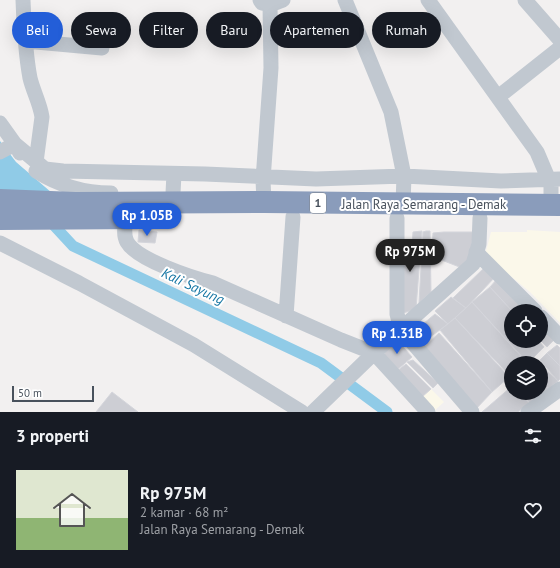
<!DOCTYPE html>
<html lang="id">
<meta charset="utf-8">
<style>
body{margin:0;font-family:"PT Sans",sans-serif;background:#242831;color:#f1f3f6;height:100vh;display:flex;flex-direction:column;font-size:15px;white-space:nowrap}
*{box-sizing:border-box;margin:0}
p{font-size:13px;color:#9ea1a6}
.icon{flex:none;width:22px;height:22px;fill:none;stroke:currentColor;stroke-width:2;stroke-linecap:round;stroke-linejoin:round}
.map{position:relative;height:412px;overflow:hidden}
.drawer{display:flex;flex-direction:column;background:#171b24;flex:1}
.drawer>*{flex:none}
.guide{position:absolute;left:12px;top:12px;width:536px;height:36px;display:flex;gap:8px}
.fabs{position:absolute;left:504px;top:304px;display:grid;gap:8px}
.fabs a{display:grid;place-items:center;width:44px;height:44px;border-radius:50%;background:#171b24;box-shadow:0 4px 16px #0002;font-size:20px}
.scale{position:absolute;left:12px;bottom:10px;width:82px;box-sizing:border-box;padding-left:4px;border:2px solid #48515c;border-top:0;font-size:11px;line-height:14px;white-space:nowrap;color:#48515c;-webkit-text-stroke:3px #fff;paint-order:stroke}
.price{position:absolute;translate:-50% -34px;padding:0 9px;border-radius:14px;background:#235ed8;color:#fff;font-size:13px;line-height:26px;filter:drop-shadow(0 1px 2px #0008)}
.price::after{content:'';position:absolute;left:50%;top:24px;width:12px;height:9px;margin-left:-6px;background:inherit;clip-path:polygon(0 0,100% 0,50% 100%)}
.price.selected{background:#222;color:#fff}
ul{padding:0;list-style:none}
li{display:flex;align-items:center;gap:12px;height:100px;padding:0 16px}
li+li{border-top:1px solid #363941}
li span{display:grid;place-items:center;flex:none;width:112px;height:80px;border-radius:0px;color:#555}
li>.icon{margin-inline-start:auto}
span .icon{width:48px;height:48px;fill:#fffc;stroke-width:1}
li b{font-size:17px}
h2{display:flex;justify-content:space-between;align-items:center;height:48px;padding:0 16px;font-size:17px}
.chip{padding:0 14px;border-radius:18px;background:#171b24;box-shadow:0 4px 16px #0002;font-size:14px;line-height:36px}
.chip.selected{background:#235ed8;color:#fff}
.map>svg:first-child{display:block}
.commercial{fill:#fbf8ea}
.water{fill:#90cbe7}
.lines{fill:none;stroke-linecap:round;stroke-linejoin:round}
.canal{stroke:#90cbe7;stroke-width:11}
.building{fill:#cdced4;stroke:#d4d5db}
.minor{stroke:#c1c8d0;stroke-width:15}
.highway{stroke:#8a9cbb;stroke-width:22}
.labels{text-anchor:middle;stroke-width:4;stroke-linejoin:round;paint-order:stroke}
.shield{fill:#fff;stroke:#7f858d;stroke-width:1}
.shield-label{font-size:12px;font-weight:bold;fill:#48515c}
.street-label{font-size:13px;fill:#48515c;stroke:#fff}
.water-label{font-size:14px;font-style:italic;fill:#1475a3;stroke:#fff}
</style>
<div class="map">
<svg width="560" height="412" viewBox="0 0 560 412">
<rect width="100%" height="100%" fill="#f2f0f0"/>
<!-- commercial -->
<path class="commercial" d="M527,230l33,2v91l-30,-31 -45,-37 6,-23h36z
M431,389l13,13 -10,9 -12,-14z"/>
<!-- water -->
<path class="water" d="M0,141l16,21 36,31 -52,-1z"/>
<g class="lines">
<!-- canal -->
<path class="canal" d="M48,219l25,27 248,117 66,49"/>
</g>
<!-- building -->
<path class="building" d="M139,230l18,2 -2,11 -17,-1z
M422,231l-6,78 -16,5v-68l12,-1 1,-13z
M426,231h4l1,61 -12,11 4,-71z
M444,232h29l-2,29 -9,7 -23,-9 -2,5 -6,1 2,-32z
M485,267l10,10 -29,31 -13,-10z
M497,279l33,32h-18l-22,-24z
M490,287l22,24 -1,30h28l5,6 -16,16 -56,-61z
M451,297l15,11 -18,16 -13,-13z
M472,302l55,61h-16v14l-56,-59z
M435,314l13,10 -29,21 -8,-11z
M455,318l54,59 -17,15 -52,-62z
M541,321l16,16 -10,10 -6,-6z
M439,333l53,59 -17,18 -54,-60z
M396,339l16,18 -15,13 -14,-15z
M557,345l3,3v18l-13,-13z
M547,353l13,13v13l-2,2 -18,-21z
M413,360l25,23 -5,5 -26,-26z
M406,364l25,25 -9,8 -25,-26z
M541,365l17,16 -9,8 -8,-10z
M541,380l8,9 -9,7 -3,-3h4z
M511,387v6h8l10,10 -11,9h-36z
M112,392l26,20h-42z
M521,393h16l3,3 -9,8z"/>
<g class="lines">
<!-- minor -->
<path class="minor" d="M23,0c1,26 2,52 7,78 3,13 10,25 12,39l-6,45
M260,0l2,3 8,2 1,63 -8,112 1,22
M345,0l46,112 13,64 -1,28
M428,0l109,152 14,33v20
M525,0l35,40
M270,5l13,-5
M25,41l77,7
M498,97l62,-49
M0,123l15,21 30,25 18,2 142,3 111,5 88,-3 97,5 59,-2
M0,152l15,-8 5,9
M36,171c22,14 48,22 75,22
M173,193l1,-19
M126,218c-1,8 -3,17 1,24 10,18 66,36 86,41l128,57 33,13 54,59
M397,218v96l4,15 71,83
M0,243l79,40 115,62 108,67
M476,252l59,59
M286,316l7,-99
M541,317l19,20
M313,412l61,-59 99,-89 6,-20 1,-26
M528,412l32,-23"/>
<!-- highway -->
<path class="highway" d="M0,200l75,3 189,-1 296,3
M0,219l141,-1"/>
</g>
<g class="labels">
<!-- shield labels -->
<rect class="shield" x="310" y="193" width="16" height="20" rx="3"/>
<g class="shield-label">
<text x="318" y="207">1</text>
</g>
<!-- street labels -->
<g class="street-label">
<text x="424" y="209">Jalan Raya Semarang - Demak</text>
</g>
<!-- water labels -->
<g class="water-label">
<text transform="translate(193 286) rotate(25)" y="5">Kali Sayung</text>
</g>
</g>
</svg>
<div class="fabs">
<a><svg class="icon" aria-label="locate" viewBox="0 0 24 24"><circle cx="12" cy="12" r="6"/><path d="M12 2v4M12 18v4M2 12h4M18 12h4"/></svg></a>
<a><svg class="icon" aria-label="layers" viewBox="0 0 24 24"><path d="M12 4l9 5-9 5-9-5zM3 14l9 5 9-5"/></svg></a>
</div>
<div class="scale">50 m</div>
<b class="price" style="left:147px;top:237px">Rp 1.05B</b>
<b class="price selected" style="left:410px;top:273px">Rp 975M</b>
<b class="price" style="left:397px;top:355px">Rp 1.31B</b>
<div class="guide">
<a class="chip selected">Beli</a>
<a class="chip">Sewa</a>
<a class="chip">Filter</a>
<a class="chip">Baru</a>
<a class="chip">Apartemen</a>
<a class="chip">Rumah</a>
</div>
</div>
<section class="drawer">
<h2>3 properti<svg class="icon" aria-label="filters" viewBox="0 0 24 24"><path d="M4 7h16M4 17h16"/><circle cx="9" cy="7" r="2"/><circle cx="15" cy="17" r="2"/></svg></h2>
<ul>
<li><span style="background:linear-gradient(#dfe7d0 60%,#8fb573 0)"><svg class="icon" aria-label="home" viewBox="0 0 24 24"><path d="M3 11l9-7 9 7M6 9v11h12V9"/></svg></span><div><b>Rp 975M</b><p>2 kamar · 68 m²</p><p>Jalan Raya Semarang - Demak</p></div><svg class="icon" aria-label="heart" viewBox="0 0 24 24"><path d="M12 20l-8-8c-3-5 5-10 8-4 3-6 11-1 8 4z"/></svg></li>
</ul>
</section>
